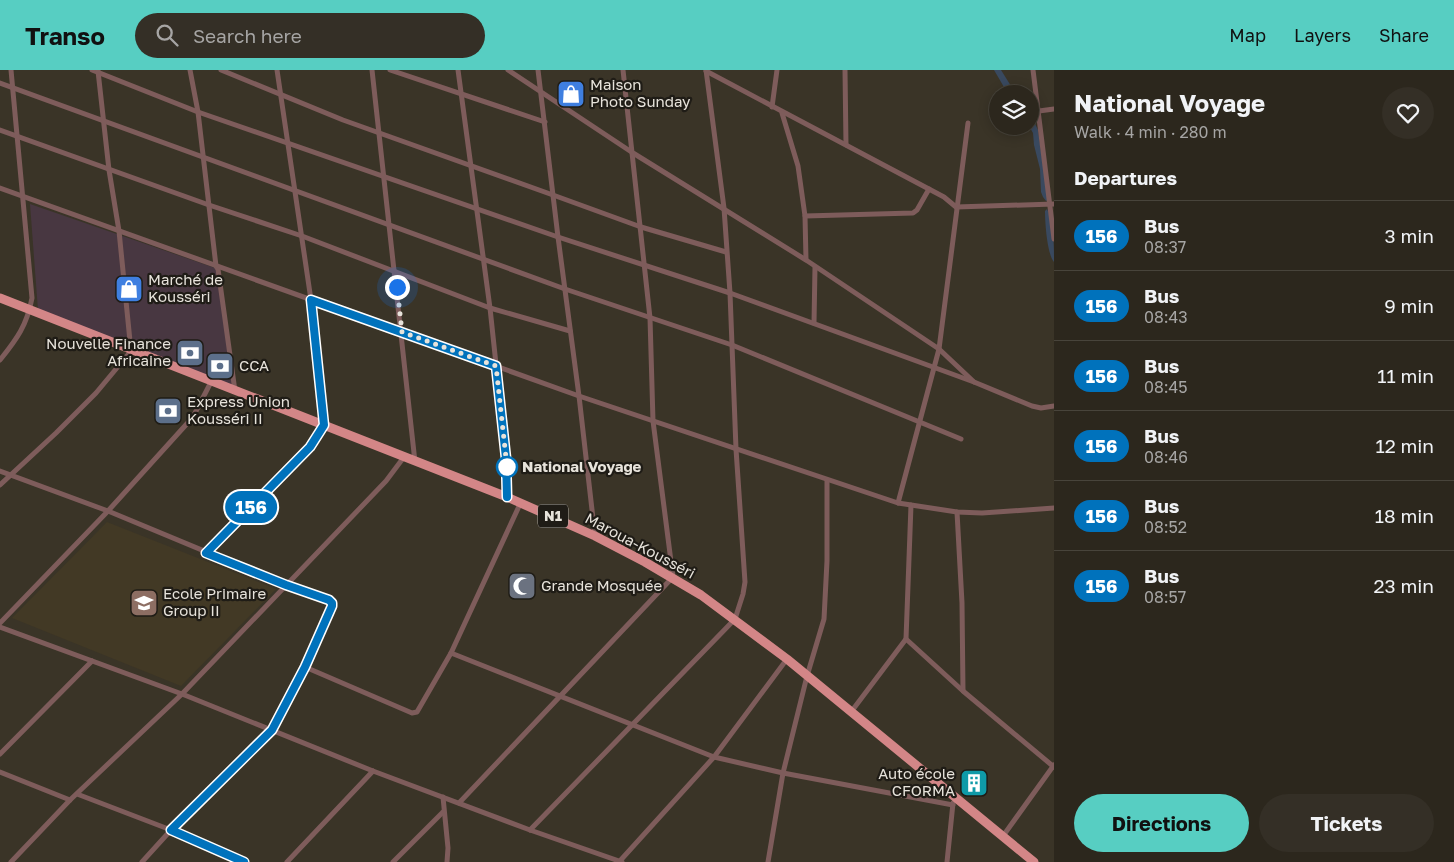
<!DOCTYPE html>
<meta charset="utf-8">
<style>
body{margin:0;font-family:"Golos Text",sans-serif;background:#342f26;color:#f1f3f6;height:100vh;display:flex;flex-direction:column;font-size:19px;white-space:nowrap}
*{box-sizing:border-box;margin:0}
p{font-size:16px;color:#a6a5a4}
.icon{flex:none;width:28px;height:28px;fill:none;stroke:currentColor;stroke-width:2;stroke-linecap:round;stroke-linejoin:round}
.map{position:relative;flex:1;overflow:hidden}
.panel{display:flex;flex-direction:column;background:#2c271d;width:400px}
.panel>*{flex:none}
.badge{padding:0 10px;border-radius:16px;font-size:18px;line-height:32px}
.fabs{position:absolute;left:989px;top:15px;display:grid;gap:10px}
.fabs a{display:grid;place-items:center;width:50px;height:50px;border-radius:50%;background:#2c271d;box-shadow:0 2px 12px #0003,0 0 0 1px #48443b;font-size:25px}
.you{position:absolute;width:25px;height:25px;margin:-12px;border:4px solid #fff;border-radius:50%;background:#1a73e8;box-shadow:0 0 0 8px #1a73e833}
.map>.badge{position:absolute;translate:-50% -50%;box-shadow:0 0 0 2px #fff}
h2{padding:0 20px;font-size:19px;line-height:45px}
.round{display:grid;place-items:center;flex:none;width:52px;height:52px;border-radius:26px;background:#342f26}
.summary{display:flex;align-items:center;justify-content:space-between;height:85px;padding:0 20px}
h1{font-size:24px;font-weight:700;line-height:38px}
.button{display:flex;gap:10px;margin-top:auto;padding:10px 20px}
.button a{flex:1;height:58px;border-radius:30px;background:#57cec2;color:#111;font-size:20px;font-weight:700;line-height:58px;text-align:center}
.button a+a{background:#342f26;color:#f1f3f6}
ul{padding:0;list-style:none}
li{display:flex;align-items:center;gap:15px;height:70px;padding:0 20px;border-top:1px solid #48443b}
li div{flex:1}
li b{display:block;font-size:19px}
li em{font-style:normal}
li .badge{min-width:55px;font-weight:700;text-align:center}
header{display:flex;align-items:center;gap:30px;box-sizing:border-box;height:70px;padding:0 25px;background:#57cec2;color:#111}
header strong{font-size:24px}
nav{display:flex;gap:28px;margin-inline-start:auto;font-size:18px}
.search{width:350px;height:45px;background:#342f26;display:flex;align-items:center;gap:12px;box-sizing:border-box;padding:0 18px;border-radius:28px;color:#a6a5a4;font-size:19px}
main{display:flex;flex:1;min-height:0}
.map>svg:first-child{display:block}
.commercial{fill:#483741}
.built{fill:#423925}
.water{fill:#39495f}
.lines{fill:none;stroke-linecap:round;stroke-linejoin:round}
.minor{stroke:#7e5c5b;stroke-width:5}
.trunk{stroke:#d38687;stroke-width:9}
.line-casing{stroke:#fff;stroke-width:11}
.line{stroke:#0072bc;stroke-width:8}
.walk{stroke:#e7e3db;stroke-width:5;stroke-dasharray:0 9}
.stop-dot{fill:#fff;stroke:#0072bc;stroke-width:2.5}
.labels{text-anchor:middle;stroke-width:4.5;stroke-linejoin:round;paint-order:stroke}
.shield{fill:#1f1c16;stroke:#aba7a0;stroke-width:1}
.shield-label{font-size:14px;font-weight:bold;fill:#e7e3db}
.poi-label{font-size:15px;fill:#e7e3db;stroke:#1f1c16;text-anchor:start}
.stop-label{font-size:15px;font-weight:bold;fill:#e7e3db;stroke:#1f1c16;text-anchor:start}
.street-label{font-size:15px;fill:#e7e3db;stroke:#1f1c16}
</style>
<header>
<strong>Transo</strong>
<div class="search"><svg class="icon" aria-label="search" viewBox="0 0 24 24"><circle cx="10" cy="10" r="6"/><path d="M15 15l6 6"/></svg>Search here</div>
<nav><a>Map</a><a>Layers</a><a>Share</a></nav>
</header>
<main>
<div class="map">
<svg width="1054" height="792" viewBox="0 0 1054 792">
<rect width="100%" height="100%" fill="#3a3427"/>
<path class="commercial" d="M30,134l188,65 16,119 -196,-78z"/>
<path class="built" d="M107,452l169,67 -95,97 -169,-68z"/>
<g class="water">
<path d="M994,0h7l15,24h-8z"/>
<path d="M1030,43l8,17 10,70 -2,1 -3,-4 -2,-5 -1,-23 -6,-24 -1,-12 -4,-7z"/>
<path d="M1047,139c7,12 7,39 7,53 -7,-8 -9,-39 -9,-51z"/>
</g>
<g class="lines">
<g class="minor">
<path d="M92,0l106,42 360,125 172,56 244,89"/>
<path d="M190,0l8,42 18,154 2,3 17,122"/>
<path d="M221,0l122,50 210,75 88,32 85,25"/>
<path d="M372,0l43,392"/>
<path d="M390,0l155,52"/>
<path d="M458,0l32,238 16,150 1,39"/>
<path d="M508,0l125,83 173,107 133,89 35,33 58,24 9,2 13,-2"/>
<path d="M538,0l20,167 21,159 16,140"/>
<path d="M845,0l1,75"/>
<path d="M1033,0l21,169"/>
<path d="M706,1l238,126 12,10 98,-3"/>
<path d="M0,13l565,206 167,56 229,94"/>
<path d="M772,37l5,-37"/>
<path d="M1039,41l15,-2"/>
<path d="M782,43l16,53 7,50 1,44"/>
<path d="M0,60l209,75 93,31 188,72 80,23"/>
<path d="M0,118l579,208 319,107 59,9 25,1 72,-5"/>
<path d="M805,146l108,-3 4,-3 12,-21"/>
<path d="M814,253l1,-56"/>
<path d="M0,290c17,-21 27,-35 32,-62l-21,-228"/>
<path d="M0,401l108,40 178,74 43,15 3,3 -27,64 -33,63 -101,100 -29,32"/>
<path d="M0,415l56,-52 40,-40 35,-42 -12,-120 -10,-61 -11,-99"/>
<path d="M898,433l41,-154 29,-226"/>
<path d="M957,442l5,91 1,88"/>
<path d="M206,483l104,-106 14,-22 -13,-125 -34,-230"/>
<path d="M0,553l108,-112 85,-94 18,-35"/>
<path d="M0,557l182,67 191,77 157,59 92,32"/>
<path d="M906,569l57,52 91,76"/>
<path d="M451,583l263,104 69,16 170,32"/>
<path d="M305,597l107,46 5,-1 34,-59 70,-151"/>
<path d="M851,642l55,-73 5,-134"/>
<path d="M0,684l92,-93"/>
<path d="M0,702l70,28"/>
<path d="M77,724l94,36 73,32"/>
<path d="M443,727l5,51 -1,14"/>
<path d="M459,733l214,-226 -20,-156 -3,-103 -27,-248"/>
<path d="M530,760l205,-211 8,-25 2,-12 -9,-133 -6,-156 -6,-85 -18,-138"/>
<path d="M1003,766l51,-71"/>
<path d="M11,792l59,-62 112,-106 204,-213 18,-24"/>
<path d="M287,792l86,-91"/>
<path d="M393,792l50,-50"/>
<path d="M619,792l95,-105 73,-98"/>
<path d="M768,792l15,-89 24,-97 17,-57 3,-58v-81"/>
<path d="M947,792l6,-59"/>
</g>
<path class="trunk" d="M0,228l507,199 88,39 50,26 56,33 86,64 247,203"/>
</g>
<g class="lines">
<defs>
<path id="line" d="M244,792l-73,-32 101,-100 33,-63 27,-61v-3l-3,-3 -43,-15 -80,-32 104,-106 14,-22 -13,-125 185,66 10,92 1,39"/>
</defs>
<use href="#line" class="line-casing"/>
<use href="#line" class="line"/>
<path class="walk" d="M397,217l5,45 94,34 11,101"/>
</g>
<defs>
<symbol id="shop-square" viewBox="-11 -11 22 22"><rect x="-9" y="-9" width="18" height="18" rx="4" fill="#3f7fe0" stroke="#1f1c16"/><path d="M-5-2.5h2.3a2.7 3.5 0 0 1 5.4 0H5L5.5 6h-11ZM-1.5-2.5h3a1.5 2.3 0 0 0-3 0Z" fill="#fff"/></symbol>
<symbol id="bank-square" viewBox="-11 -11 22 22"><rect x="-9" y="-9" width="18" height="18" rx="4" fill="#5c6f8a" stroke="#1f1c16"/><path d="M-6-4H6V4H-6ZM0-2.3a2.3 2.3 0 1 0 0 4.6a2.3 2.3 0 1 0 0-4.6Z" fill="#fff"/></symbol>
<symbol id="mosque-square" viewBox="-11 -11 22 22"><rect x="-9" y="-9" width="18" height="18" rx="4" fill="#6b7280" stroke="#1f1c16"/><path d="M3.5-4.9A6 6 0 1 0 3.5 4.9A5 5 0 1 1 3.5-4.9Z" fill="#fff"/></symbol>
<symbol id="school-square" viewBox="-11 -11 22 22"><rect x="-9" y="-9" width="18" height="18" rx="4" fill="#8d6e63" stroke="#1f1c16"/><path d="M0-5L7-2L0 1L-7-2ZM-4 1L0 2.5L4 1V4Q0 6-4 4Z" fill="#fff"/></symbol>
<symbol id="building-square" viewBox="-11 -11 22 22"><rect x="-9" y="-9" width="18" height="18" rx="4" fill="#0f9aa8" stroke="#1f1c16"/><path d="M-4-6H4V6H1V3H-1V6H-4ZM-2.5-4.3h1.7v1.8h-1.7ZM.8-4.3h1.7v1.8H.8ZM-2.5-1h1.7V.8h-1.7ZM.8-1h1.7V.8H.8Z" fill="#fff"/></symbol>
</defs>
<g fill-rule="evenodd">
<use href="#shop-square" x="555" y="8" width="32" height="32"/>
<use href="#shop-square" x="113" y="203" width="32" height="32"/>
<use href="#bank-square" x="174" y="267" width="32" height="32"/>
<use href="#bank-square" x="204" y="280" width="32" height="32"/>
<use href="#bank-square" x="152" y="325" width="32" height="32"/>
<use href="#mosque-square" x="506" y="500" width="32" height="32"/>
<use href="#school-square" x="128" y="517" width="32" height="32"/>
<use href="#building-square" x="958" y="697" width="32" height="32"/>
</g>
<circle class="stop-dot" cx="507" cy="397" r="10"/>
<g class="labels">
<rect class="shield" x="538" y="434.5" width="30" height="23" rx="4"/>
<g class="shield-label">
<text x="553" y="451">N1</text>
</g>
<g class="poi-label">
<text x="590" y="20">Maison<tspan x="590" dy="17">Photo Sunday</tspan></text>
<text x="148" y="215">Marché de<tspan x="148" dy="17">Kousséri</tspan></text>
<text x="171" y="279" text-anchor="end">Nouvelle Finance<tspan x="171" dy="17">Africaine</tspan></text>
<text x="239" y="301">CCA</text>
<text x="187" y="337">Express Union<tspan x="187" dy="17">Kousséri II</tspan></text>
<text x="541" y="521">Grande Mosquée</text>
<text x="163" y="529">Ecole Primaire<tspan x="163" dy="17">Group II</tspan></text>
<text x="955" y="709" text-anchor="end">Auto école<tspan x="955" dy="17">CFORMA</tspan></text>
</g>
<g class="stop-label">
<text x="522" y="402">National Voyage</text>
</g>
<g class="street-label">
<text transform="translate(640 476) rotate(28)" y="5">Maroua-Kousséri</text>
</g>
</g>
</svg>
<div class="fabs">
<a><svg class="icon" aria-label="layers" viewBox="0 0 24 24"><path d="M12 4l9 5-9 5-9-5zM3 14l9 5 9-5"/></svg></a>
</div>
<div class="you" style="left:397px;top:217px"></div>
<b class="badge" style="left:251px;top:437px;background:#0072bc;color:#fff">156</b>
</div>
<section class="panel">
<div class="summary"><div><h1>National Voyage</h1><p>Walk · 4 min · 280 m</p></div><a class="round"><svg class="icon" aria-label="heart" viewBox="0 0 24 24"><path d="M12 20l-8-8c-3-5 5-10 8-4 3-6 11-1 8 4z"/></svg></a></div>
<h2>Departures</h2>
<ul>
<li><span class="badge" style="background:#0072bc;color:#fff">156</span><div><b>Bus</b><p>08:37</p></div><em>3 min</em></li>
<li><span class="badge" style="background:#0072bc;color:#fff">156</span><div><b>Bus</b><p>08:43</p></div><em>9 min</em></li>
<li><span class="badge" style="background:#0072bc;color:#fff">156</span><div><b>Bus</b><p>08:45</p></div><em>11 min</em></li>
<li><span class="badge" style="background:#0072bc;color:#fff">156</span><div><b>Bus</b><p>08:46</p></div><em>12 min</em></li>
<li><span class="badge" style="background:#0072bc;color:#fff">156</span><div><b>Bus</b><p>08:52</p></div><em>18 min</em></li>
<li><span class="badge" style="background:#0072bc;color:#fff">156</span><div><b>Bus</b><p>08:57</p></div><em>23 min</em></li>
</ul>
<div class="button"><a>Directions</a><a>Tickets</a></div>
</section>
</main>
